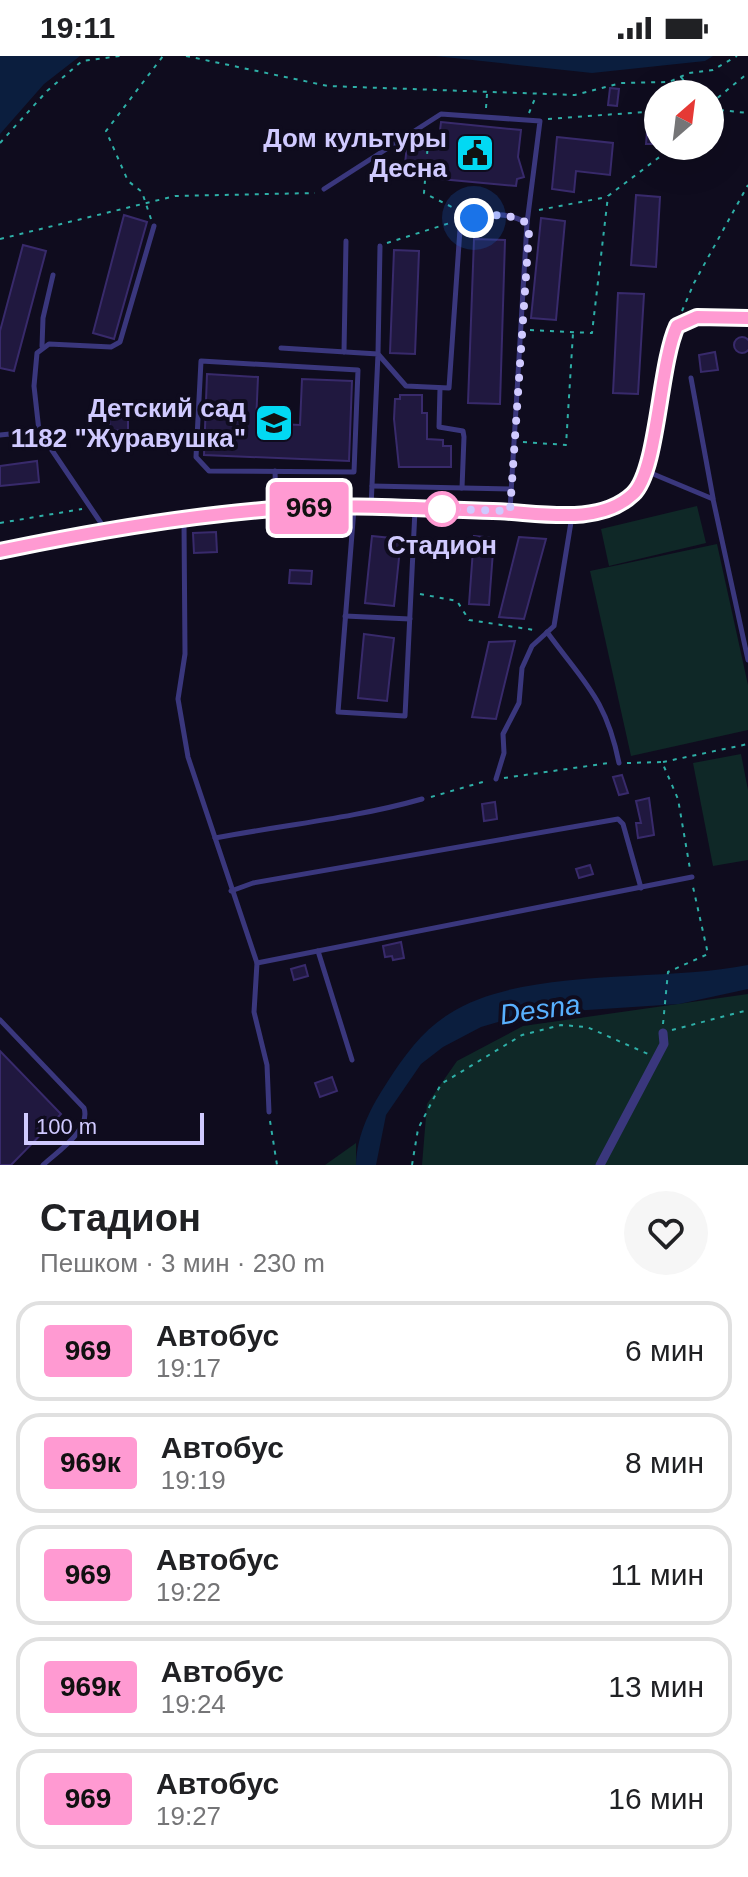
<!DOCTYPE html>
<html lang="ru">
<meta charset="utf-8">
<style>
body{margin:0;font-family:Helvetica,sans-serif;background:#f6f6f6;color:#202124;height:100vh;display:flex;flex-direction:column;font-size:30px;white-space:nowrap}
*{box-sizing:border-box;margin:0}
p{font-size:26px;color:#757577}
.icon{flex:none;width:44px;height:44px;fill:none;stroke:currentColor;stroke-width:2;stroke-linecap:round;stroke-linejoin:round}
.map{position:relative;height:1109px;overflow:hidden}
.side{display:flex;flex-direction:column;background:#fff;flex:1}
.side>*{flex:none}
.badge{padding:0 16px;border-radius:6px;font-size:28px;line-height:52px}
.needle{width:52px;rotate:28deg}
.buttons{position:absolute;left:644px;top:24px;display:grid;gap:16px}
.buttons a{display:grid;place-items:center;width:80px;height:80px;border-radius:50%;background:#fff;box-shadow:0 8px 32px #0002;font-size:40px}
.scale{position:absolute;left:24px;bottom:20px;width:180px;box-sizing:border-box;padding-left:8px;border:4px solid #d0caff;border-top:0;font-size:22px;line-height:28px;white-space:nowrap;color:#d0caff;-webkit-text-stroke:6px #0f0c1e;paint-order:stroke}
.you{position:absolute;width:40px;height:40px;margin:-20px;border:6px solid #fff;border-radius:50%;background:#1a73e8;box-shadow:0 0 0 12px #1a73e833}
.map>.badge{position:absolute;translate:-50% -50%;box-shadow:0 0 0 4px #fff}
.round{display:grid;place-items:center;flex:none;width:84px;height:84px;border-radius:42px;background:#f6f6f6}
.head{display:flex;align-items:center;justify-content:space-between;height:136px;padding:0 40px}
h1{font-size:38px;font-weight:700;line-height:60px}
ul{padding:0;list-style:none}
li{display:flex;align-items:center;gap:24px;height:100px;margin:0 16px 12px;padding:0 24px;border:4px solid #e0e0e0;border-radius:24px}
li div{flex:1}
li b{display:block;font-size:30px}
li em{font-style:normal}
li .badge{min-width:88px;font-weight:700;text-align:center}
.status{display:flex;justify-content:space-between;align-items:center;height:56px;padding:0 40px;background:#fff;direction:ltr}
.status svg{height:22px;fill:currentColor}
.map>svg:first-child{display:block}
.green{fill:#0f2827}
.water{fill:#0b1e3e}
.building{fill:#20183f;stroke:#382a6b;stroke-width:2}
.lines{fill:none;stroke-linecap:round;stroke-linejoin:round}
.path{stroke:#2eafa7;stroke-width:2;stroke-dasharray:4 6;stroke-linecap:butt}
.service{stroke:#3a377d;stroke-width:5}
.minor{stroke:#3a377d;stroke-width:9}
.tertiary{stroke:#3a377d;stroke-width:12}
.line-casing{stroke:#fff;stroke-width:18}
.line{stroke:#ff9ad2;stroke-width:12}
.walk{stroke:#d0caff;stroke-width:8;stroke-dasharray:0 14.4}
.stop-dot{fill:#fff;stroke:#ff9ad2;stroke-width:4}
.labels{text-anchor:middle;stroke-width:8;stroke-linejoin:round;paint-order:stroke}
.poi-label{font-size:26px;font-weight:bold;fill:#d0caff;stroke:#0f0c1e;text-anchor:end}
.stop-label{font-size:26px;font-weight:bold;fill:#d0caff;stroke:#0f0c1e}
.water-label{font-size:28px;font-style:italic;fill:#58b0fe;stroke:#0f0c1e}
</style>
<div class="status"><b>19:11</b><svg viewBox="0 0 49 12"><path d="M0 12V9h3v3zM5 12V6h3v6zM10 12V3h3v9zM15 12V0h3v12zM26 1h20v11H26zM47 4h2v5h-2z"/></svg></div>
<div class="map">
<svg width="748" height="1109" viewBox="0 0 748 1109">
<rect width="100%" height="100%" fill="#0f0c1e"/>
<g class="green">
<path d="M697,450l9,37 -97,23 -8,-37z"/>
<path d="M717,488l31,141v45l-117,26 -41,-185z"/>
<path d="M741,698l7,36v70l-35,6 -20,-103z"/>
<path d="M748,938v171h-326l5,-61 30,-43 66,-35z"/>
<path d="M356,1087v22h-31z"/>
</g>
<g class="water">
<path d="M0,0h80l-36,28 -44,50z"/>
<path d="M435,0h278l-8,5 -113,12z"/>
<path d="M748,909v24l-69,15 -153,10 -45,13 -38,20 -22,17 -35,51 -10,50h-20c1,-32 15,-58 32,-84 16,-25 35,-51 61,-67 74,-48 210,-31 299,-49z"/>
</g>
<g class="building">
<path d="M610,32l9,1 -2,17 -9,-1z"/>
<path d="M441,66l80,8 -3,27 6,20 -7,2 -1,7 -86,-8 1,-12 -26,-2 2,-19 31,3z"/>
<path d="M647,76h11v12h-12z"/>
<path d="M557,81l56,6 -3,32 -34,-4 -2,21 -22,-3z"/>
<path d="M636,139l24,2 -4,70 -25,-2z"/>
<path d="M124,159l23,7 -33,117 -21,-6z"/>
<path d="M541,162l24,3 -9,99 -25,-2z"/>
<path d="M474,183l31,1 -5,164 -32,-1z"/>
<path d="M23,189l23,6 -32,120 -14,-3v-37z"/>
<path d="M394,194l25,1 -4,103 -25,-1z"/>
<path d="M618,237l26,1 -6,100 -25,-1z"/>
<circle cx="742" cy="289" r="8"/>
<path d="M715,296l3,18 -17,2 -2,-17z"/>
<path d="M207,318l51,3 -2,46 44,2 2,-46 50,2 -3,80 -145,-6z"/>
<path d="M400,339h22v18h5v26l16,1v6h8v21h-52l-5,-48 1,-20h5z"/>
<path d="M110,360h18v15l-19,-1z"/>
<path d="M37,405l2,21 -39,4v-20z"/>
<path d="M216,476l1,20 -23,1 -1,-20z"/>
<path d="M372,480l29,3 -7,67 -29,-3z"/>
<path d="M474,480l20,2 -5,67 -20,-1z"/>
<path d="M519,481l27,2 -22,80 -25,-2z"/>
<path d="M290,514l22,1 -1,13 -22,-1z"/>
<path d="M364,578l30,4 -7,63 -29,-3z"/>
<path d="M515,585l-19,78 -24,-2 17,-75z"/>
<path d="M622,719l6,18 -9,2 -6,-18z"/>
<path d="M649,742l5,37 -16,3 -2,-15h5l-5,-22z"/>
<path d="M495,746l2,17 -13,2 -2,-17z"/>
<path d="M590,809l3,9 -14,4 -3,-9z"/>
<path d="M401,886l3,16 -11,2 -1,-4 -7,1 -2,-11z"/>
<path d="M305,909l3,11 -14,4 -3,-11z"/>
<path d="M0,995l61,63 -50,51h-11z"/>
<path d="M332,1021l5,14 -17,6 -5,-14z"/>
</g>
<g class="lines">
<g class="path">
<path d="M186,0l142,30 247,9 46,-12 48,-1 20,-9 24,-3 24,-14"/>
<path d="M681,21l13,17"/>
<path d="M710,48l38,-31"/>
<path d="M486,52l1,-14"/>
<path d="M710,53l38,4"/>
<path d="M529,57l7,-17"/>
<path d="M548,63l110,-8"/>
<path d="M429,74l-5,63 42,21"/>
<path d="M0,87l47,-52 35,-30 38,-5"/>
<path d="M539,154l68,-13"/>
<path d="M151,163l-9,-27 -14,-11 -22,-50 57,-75"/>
<path d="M0,183l175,-43 140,-3"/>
<path d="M387,187l66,-21"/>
<path d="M682,255l12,-28 54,-98"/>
<path d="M530,274l62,3 16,-137 66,-50"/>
<path d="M523,386l43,3 7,-112"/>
<path d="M0,467l82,-14"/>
<path d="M420,538l37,7 12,19 65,10"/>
<path d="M663,706l85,-18"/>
<path d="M627,707l35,-1 16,37 12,70"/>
<path d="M504,722l105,-15"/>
<path d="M431,741l55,-16"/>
<path d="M663,968l5,-52 40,-18 -15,-67"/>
<path d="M672,974l76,-20"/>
<path d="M270,1065l7,44"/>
<path d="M412,1109l6,-36 23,-45 81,-49 39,-10 26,2 61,27"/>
</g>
<g class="service">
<path d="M324,133l117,-75 99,7 -13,102"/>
<path d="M380,190l-2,108 28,32 43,2 11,-159c22,-16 43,-19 67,-6l-17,287"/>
<path d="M42,290l1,-28 10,-43"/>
<path d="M281,292l97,6 -7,153"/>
<path d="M344,296l2,-111"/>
<path d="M201,305l157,9 -4,102 -145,-1 -13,-14z"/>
<path d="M691,322l22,120"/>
<path d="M440,332l-1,39 24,4 1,6 -2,51"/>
<path d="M0,379l39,-4"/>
<path d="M275,415l1,35"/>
<path d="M646,415l67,28 35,161"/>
<path d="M372,430l139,3"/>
<path d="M354,452l-16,204 67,4 10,-206"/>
<path d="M184,466l1,132 -7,45 10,58 69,206 -3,49 13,53 2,47"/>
<path d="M105,473l-66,-98 -5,-45 3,-33 12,-9 62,3 9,-5 34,-116"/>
<path d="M345,560l65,3"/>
<path d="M547,576c37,51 59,66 72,131"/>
<path d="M496,723l8,-26 -1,-19 16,-31 3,-35 10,-22 22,-20 18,-110"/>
<path d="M215,782c69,-13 140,-20 207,-39"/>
<path d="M231,835l22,-8 365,-64 5,5 18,64"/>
<path d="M318,895l34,109"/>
<path d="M257,907l435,-86"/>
<path d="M0,964l84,88c7,22 -26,43 -41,57"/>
</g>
<path class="minor" d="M600,1109l64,-121 -1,-11"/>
<path class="tertiary" d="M0,495c91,-19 183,-35 275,-42 72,-6 146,0 218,2 44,1 105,16 140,-17 25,-24 26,-129 44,-168l20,-9 51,1"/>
</g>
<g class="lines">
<defs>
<path id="line" d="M0,495c91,-19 183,-35 275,-42 72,-6 146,0 218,2 44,1 105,16 140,-17 25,-23 26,-129 44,-168l20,-9 51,1"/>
</defs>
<use href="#line" class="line-casing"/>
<use href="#line" class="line"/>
<path class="walk" d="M442,453l68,2 19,-279 -2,-9c-19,-10 -32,-9 -53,-5"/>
</g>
<defs>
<symbol id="civic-square" viewBox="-11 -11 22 22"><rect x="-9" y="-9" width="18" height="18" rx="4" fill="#02d9f3" stroke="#0f0c1e"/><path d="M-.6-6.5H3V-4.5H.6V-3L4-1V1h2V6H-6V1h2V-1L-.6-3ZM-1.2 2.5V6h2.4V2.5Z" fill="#111"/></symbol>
<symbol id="school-square" viewBox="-11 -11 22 22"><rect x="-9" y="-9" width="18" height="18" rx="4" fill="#02d9f3" stroke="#0f0c1e"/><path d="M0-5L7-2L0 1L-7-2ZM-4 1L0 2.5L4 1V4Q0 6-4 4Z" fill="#111"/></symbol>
</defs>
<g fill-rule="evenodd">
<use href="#civic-square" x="453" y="75" width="44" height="44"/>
<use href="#school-square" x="252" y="345" width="44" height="44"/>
</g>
<circle class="stop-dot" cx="442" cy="453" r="16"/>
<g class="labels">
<g class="poi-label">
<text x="447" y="91">Дом культуры<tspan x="447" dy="30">Десна</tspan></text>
<text x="246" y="361">Детский сад<tspan x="246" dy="30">1182 "Журавушка"</tspan></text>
</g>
<g class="stop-label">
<text x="442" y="498">Стадион</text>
</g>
<g class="water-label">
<text transform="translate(540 953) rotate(-8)" y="10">Desna</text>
</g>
</g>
</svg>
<div class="buttons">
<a><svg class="needle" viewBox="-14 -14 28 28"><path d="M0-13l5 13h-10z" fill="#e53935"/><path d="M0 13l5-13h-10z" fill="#757577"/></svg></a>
</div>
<div class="scale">100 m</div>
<div class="you" style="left:474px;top:162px"></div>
<b class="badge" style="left:309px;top:452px;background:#ff9ad2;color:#111">969</b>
</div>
<section class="side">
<div class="head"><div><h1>Стадион</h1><p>Пешком · 3 мин · 230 m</p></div><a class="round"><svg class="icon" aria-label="heart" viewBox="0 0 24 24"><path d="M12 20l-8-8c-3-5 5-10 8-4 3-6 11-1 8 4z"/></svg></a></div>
<ul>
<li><span class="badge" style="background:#ff9ad2;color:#111">969</span><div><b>Автобус</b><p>19:17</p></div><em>6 мин</em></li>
<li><span class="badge" style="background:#ff9ad2;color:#111">969к</span><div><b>Автобус</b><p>19:19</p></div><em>8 мин</em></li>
<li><span class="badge" style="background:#ff9ad2;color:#111">969</span><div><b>Автобус</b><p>19:22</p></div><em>11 мин</em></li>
<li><span class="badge" style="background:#ff9ad2;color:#111">969к</span><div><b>Автобус</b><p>19:24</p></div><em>13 мин</em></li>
<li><span class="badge" style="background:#ff9ad2;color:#111">969</span><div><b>Автобус</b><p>19:27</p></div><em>16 мин</em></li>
</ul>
</section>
